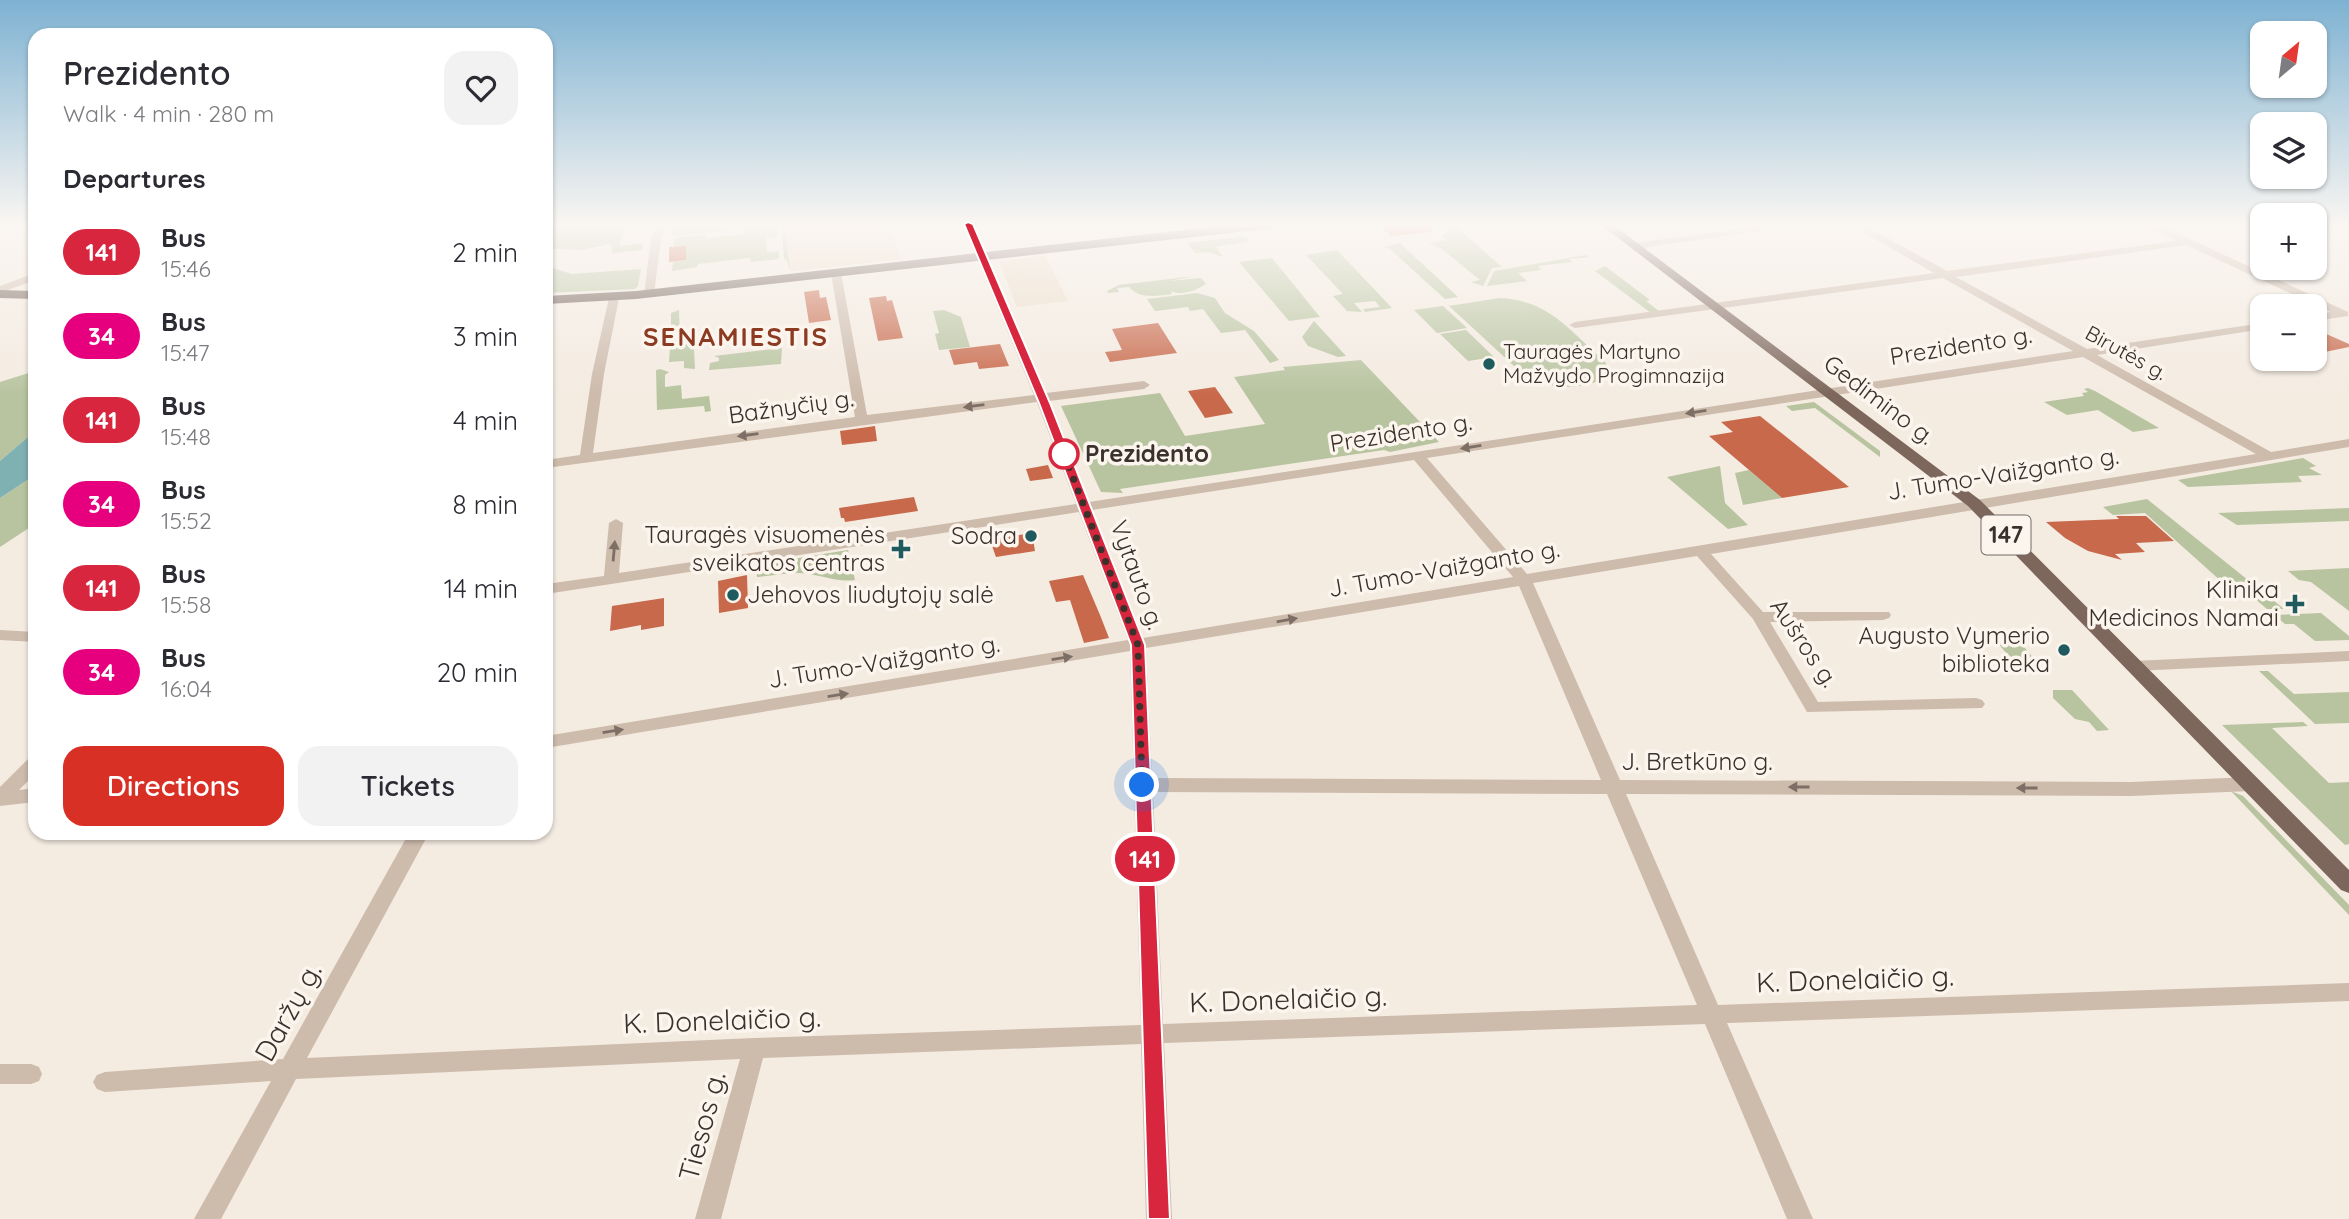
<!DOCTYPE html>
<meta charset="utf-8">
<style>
body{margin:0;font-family:Quicksand,sans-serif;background:#f2f2f3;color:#2b2b33;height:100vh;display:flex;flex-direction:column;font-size:26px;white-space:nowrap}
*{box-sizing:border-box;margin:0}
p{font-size:23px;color:#7c7c81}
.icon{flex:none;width:38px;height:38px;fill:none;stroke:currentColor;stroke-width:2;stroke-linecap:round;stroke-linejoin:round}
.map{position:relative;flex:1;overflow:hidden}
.details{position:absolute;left:28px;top:28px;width:525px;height:812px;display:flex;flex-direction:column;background:#fff;border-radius:21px;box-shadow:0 2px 5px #0004}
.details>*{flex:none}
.badge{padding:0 14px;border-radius:23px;font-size:24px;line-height:46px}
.needle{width:46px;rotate:29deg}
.controls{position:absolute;left:2250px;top:21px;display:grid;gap:14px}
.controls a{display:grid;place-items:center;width:77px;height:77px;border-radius:14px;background:#fff;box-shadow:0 2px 5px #0004;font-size:35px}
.you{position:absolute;width:35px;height:35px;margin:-18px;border:5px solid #fff;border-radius:50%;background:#1a73e8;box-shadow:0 0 0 10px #1a73e833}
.map>.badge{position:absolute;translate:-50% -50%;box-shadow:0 0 0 4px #fff}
h2{padding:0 35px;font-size:26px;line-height:63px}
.round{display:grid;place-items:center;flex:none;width:74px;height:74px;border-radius:21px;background:#f2f2f3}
.headline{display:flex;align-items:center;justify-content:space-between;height:119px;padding:0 35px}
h1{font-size:33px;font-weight:600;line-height:52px}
.primary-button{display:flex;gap:14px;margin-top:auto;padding:14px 35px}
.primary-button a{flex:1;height:80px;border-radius:21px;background:#d93025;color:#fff;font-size:28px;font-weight:600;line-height:80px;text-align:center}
.primary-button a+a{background:#f2f2f3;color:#2b2b33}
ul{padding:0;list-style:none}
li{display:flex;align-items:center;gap:21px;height:84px;padding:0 35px}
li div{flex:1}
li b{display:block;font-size:26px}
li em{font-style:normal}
li .badge{min-width:77px;font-weight:700;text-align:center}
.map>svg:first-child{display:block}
.green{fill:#b8c4a0}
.plaza{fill:#ecdcc8}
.water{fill:#7fb0b2}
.building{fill:#c8694b}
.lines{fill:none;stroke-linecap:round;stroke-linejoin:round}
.minor{fill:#cdbbac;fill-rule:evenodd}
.primary{fill:#7d675c;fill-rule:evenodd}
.trunk{fill:#6c584f;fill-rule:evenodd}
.oneway{fill:#7d6f65}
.line{fill:#d7263d;stroke:#fff;stroke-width:2}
.walk{stroke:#3b302b;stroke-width:7;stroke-dasharray:0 12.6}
.poi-dot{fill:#1f5a5e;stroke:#fbf5ee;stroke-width:2.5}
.stop-dot{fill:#fff;stroke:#d7263d;stroke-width:3.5}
.labels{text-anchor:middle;stroke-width:7;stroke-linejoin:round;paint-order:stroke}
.far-poi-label{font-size:21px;fill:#3b302b;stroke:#fbf5ee;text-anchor:start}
.far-street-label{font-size:21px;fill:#3b302b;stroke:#fbf5ee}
.shield{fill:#fbf5ee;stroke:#756b66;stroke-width:2}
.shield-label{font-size:23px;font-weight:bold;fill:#3b302b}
.street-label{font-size:24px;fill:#3b302b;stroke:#fbf5ee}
.stop-label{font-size:24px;font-weight:bold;fill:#3b302b;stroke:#fbf5ee;text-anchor:start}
.poi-label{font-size:24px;fill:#3b302b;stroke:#fbf5ee;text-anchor:end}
.far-district-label{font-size:26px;font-weight:bold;letter-spacing:2px;fill:#8c3b22;stroke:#fbf5ee}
.near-street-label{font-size:28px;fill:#3b302b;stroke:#fbf5ee}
</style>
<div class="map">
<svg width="2349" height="1219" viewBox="0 0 2349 1219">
<rect width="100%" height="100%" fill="#f4ebe1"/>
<g class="green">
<path d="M551,224h76l-8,22 24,-3 -1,7 -30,3 -1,-9 -31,6 -34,-2v-8l6,-3 -4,-9z"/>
<path d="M675,224h214l11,35 -110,12 -3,-11 -3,-1 -2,-34 -111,11z"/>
<path d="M1442,224h11l49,43 -10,1 -9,18 -12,-4 9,-2 -38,-31 -13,-6 17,-3 -4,-4 6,-6z"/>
<path d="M772,227l5,2 1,7 -12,2 1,14 12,-1v8l-28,3 -1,-4 -52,6 -1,3 -25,4 1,-9 13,-2v-14l-12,1v-8l3,-2 29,-2v3l39,-4v-4z"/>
<path d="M1245,236l5,5 -34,6 7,10 -15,-5 -12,1 -9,-10z"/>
<path d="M1400,243l58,54 -13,2 -55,-50 -6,-2z"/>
<path d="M1337,250l55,58 -27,4 -2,-3 17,-2 -5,-6 -21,2 8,9 -15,-1 -14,-15 10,-2 -37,-39z"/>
<path d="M1586,255l3,2 -20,2 3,3 -34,4 3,4 -23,3 9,8 -40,5 7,-15z"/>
<path d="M1272,258l48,59 -31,4 -50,-59z"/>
<path d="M546,266l26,8 69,-5 -3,17 -3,3 -89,4z"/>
<path d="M1605,266l45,34 -4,1 14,11 -9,1 -56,-42z"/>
<path d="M1195,276l-26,5 32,-3 5,6c-11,7 -24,12 -35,7l1,3c-17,2 -33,5 -43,-7l-12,1 2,4 -11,1 -1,-2 12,-6z"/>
<path d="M1197,293l18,5 10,15 29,18 25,29 -9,3 -25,-33 -24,3 -18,-24 -13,2 -2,-4 -33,4 -8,-12z"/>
<path d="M1500,298c49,2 71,34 105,64l3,5 -1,10c-25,13 -56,13 -81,0l-77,-71z"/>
<path d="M1443,306l24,22 -30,5 -23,-23z"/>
<path d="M679,310l1,27 9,-1v9l5,3 1,21 -11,-1v-7l-15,1 1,-16 13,-2v-4l-12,1v-28z"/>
<path d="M944,310l17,7 9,30 -31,3 -4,-16 4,-1 -6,-22z"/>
<path d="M1314,321l32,35 -8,1 -30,-11 -6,-9z"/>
<path d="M1466,330l28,27 -26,4 -28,-27z"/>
<path d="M782,348l-1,16 -72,6 1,-7 9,-2v-3l-5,-2z"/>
<path d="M1361,360l78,82 -49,10 -6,-2 -264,39 3,4 -22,-1 -40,-86 99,-13 25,43 80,-12 -31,-47 51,-7 -2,-3z"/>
<path d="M660,369l9,3 -4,3v12l16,-2 1,14 27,-3 2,15 -6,1 -1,-6 -47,4 -1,-40z"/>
<path d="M35,371v60l-35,30v-79z"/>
<path d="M2088,388l7,3 64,37 -26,4 -35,-22 -31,5 -23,-13 40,-6 -2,-3 6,-1 -4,-3z"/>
<path d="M1814,402l66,49v6l-65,-49 -23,3 -6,-5z"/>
<path d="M2303,458l13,8 -7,2 13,7 -24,1 4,6 -114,5 -10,-7z"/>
<path d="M1720,466l5,37 23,22 -20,4 -61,-52z"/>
<path d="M1749,470l33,28 -39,7 -8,-32z"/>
<path d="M35,475v49l-35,23v-49z"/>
<path d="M2147,499l137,110h-17l-33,-28 -12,1 -77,-69 -32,2 -10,-8z"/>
<path d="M2349,508v13l-112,4 -19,-12z"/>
<path d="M848,550l7,30c-18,3 -38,-7 -57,-7 -14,0 -28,3 -41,4l-1,-12z"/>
<path d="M2349,568v43l-38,-29 -12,-2 -11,-9z"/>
<path d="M2321,613l28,23v4l-34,1 -21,-17h-9l-11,-9z"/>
<path d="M2019,641l17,20 -4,6h-8l-7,-8h-6l-14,-17z"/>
<path d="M2259,671h9l26,23 55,-2v31l-34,1z"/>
<path d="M2053,690h19l37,40 -12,1 -8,-9 -14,-3 -22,-21z"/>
<path d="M2303,722l5,4 -36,2 57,55 20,-1v62l-4,1 -123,-120z"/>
<path d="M2231,791l12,5 106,109v10z"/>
</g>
<g class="plaza">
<path d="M784,224h105l11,35 -110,12z"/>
<path d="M1045,255l23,46 -51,6 -18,-45z"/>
</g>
<path class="water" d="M35,431v44l-35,23v-37z"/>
<g class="building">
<path d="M1378,224h53l1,8 -41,4z"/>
<path d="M686,246v14l-17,2v-15z"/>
<path d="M819,290l1,8 6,-1 5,23 -22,3 -5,-31z"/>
<path d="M886,296l1,5 5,-1 11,38 -25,3 -9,-43z"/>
<path d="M1158,323l19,30 -67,9 -5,-10 17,-2 -10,-21z"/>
<path d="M2315,329l34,15v3l-34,7z"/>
<path d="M1000,344l9,22 -30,3 -2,-7 -23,3 -5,-15z"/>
<path d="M1215,387l18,26 -28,5 -17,-27z"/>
<path d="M1760,416l89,71 -67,11 -73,-62 24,-4 -12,-10z"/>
<path d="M875,426l2,15 -35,4 -2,-14z"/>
<path d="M1048,465l5,13 -23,3 -4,-12z"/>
<path d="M914,497l4,14 -73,11 -1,-4h-3l-2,-10z"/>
<path d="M2116,516h30l28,25 -38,2 9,9 -30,2 7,6 -34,-9 -23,-13 -19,-16 73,-3z"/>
<path d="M1032,533l3,18 -39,6 -4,-11 4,-1 -2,-6z"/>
<path d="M747,575l1,33 -29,5 -1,-32z"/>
<path d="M1083,575l17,40 9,23 -25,5 -14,-43 -14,2 -7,-21z"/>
<path d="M664,598v28l-23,4v-5l-31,6 2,-25z"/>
</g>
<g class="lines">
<g class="minor">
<path d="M657,224h10l-6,15 -7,55 -5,3 -5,-3 7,-55z"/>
<path d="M963,224h10l73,169 98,-12 6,4 -6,4 -95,12 40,101 984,-151 -130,-73 -368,50 -6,-3 6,-3 359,-49 -85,-49h13l85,47 229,-30 -33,-17h14l191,88v4l-33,5v-6l16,-3 -145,-67 -230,32 131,72 176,-26v6l-166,26 174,97 78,-13v8l-638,107 52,58h126l2,3 -2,3 -6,2 -113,2 48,80 158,-4 6,2 3,4 -3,4 -175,4 -54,-93 -56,-63 -164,27 87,197 511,2 120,-5 7,2 2,5 -2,5 -7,2 -120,5 -505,-2 92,211 631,-22v18l-622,22 86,196h-26l-82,-195 -541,19 8,176h-26l-5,-175 -378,14 -42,161h-26l45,-160 -444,20 -75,140h-27l77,-138 -166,11 -8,-3 -4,-7 4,-7 8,-3 178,-13 126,-226h20l-122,225 447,-20 387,-13 -11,-374 -584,97v-12l582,-96 -49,-128 -533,82v-10l58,-8 5,-53 7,-4 7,4 -4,50 457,-69 -39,-102 -491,66v-8l34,-5 12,-81 17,-76 5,-3 5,3 -15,76 -11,79 262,-36 -24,-144 5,-3 5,3 26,142 167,-20zM2083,357l173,97 -729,120 -100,-116zM1414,460l99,117 -370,61 -51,-128zM1519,586l82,194 -449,-2 -6,-130zM1153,792l454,2 90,211 -534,19z"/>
<path d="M1779,224h30l-175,25 -5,-3 5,-3z"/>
<path d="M2338,224h11v6z"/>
<path d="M35,273v7l-35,13v-7z"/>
<path d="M0,630l35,2v10l-35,-2z"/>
<path d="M2349,651v10l-215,10 -8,-5 8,-5z"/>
<path d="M35,757v17l-16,16 16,-2v14l-35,4v-19l29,-29z"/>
<path d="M0,1064h31l8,3 3,7 -3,7 -8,3h-31z"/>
</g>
<path class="primary" d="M1600,224h12l368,276 369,370v23l-8,-3 -373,-384z"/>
<g class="trunk">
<path d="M1239,224h41l-6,4 -638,71 -90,5v-8l90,-5z"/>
<path d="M0,290l35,1v8l-35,-1z"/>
</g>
</g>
<defs><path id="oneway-solid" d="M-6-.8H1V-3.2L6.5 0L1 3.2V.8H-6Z" transform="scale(1.75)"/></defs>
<g class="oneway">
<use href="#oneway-solid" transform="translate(974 406) rotate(173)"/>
<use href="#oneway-solid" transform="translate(1696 412) rotate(171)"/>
<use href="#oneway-solid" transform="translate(748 435) rotate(172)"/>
<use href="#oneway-solid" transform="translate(1471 447) rotate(171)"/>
<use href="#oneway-solid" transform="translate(614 551) rotate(-85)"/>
<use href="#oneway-solid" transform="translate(1287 620) rotate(-10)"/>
<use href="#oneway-solid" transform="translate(1062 658) rotate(-9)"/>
<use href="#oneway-solid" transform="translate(838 695) rotate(-9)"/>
<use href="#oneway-solid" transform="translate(613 731) rotate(-9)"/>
<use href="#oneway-solid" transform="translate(1799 787) rotate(-180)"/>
<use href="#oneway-solid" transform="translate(2027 788) rotate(-180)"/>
</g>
<linearGradient id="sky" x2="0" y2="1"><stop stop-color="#7eb2d2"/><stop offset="0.57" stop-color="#faf6f2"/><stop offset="1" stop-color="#faf6f2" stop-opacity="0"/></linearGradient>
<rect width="2349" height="395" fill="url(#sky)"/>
<path class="line" d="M968,222l5,2 77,179 95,242 25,574h-22l-17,-574 -92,-242 -75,-179z"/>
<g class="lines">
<path class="walk" d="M1064,454l-2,-5 76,196 4,140"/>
</g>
<g class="poi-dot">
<circle cx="1489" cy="364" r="7"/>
<circle cx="1031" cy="536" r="7"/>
<path d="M897.5 538.5h7v7h7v7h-7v7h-7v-7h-7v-7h7z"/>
<circle cx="733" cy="595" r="7"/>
<path d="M2291.5 593.5h7v7h7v7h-7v7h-7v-7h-7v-7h7z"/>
<circle cx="2064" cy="650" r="7"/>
</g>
<circle class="stop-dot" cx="1064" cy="454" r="14"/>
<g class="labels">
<g class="far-poi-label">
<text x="1503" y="359">Tauragės Martyno<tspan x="1503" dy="24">Mažvydo Progimnazija</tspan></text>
</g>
<g class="far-street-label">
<text transform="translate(2126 353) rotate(29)" y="7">Birutės g.</text>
</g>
<rect class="shield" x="1981.5" y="515.5" width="49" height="39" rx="5"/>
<g class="shield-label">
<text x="2006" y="543">147</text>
</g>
<g class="street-label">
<text transform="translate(1961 346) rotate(-9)" y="8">Prezidento g.</text>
<text transform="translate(1879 400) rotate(37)" y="8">Gedimino g.</text>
<text transform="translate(791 407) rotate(-8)" y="8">Bažnyčių g.</text>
<text transform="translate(1401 433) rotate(-9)" y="8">Prezidento g.</text>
<text transform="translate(2003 474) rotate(-9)" y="8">J. Tumo-Vaižganto g.</text>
<text transform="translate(1444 569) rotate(-10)" y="8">J. Tumo-Vaižganto g.</text>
<text transform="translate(1137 575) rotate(70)" y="8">Vytauto g.</text>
<text transform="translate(1804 643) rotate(56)" y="8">Aušros g.</text>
<text transform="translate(884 662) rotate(-9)" y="8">J. Tumo-Vaižganto g.</text>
<text x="1697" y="770">J. Bretkūno g.</text>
</g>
<g class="stop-label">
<text x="1085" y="462">Prezidento</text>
</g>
<g class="poi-label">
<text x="885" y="543">Tauragės visuomenės<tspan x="885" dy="28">sveikatos centras</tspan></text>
<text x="1017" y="544">Sodra</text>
<text x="2279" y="598">Klinika<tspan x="2279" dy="28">Medicinos Namai</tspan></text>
<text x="747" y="603" text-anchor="start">Jehovos liudytojų salė</text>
<text x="2050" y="644">Augusto Vymerio<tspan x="2050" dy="28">biblioteka</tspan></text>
</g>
<g class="far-district-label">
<text x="736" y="346">SENAMIESTIS</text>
</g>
<g class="near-street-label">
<text transform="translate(1855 979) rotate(-2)" y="10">K. Donelaičio g.</text>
<text transform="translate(1288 999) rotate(-2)" y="10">K. Donelaičio g.</text>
<text transform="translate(288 1012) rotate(-61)" y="10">Daržų g.</text>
<text transform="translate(722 1020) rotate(-2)" y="10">K. Donelaičio g.</text>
<text transform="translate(702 1126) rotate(-75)" y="10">Tiesos g.</text>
</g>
</g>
</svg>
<div class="controls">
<a><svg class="needle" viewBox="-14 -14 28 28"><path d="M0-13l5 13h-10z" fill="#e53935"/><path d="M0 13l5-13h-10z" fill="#7c7c81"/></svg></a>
<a><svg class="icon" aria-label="layers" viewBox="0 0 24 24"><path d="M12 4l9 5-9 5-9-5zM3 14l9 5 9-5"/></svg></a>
<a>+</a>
<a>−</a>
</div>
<div class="you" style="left:1142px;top:785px"></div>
<b class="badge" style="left:1145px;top:859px;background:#d7263d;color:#fff">141</b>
<section class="details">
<div class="headline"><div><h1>Prezidento</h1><p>Walk · 4 min · 280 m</p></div><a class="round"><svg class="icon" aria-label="heart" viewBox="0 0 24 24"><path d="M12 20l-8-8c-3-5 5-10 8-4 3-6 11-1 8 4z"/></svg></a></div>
<h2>Departures</h2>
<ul>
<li><span class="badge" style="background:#d7263d;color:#fff">141</span><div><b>Bus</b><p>15:46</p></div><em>2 min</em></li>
<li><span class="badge" style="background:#e6007e;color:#fff">34</span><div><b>Bus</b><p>15:47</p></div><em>3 min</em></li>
<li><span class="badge" style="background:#d7263d;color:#fff">141</span><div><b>Bus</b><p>15:48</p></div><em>4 min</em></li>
<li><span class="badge" style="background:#e6007e;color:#fff">34</span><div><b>Bus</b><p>15:52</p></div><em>8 min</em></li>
<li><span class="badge" style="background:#d7263d;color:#fff">141</span><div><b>Bus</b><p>15:58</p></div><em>14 min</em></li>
<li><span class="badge" style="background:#e6007e;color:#fff">34</span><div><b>Bus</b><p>16:04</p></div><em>20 min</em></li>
</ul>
<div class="primary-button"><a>Directions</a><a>Tickets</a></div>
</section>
</div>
